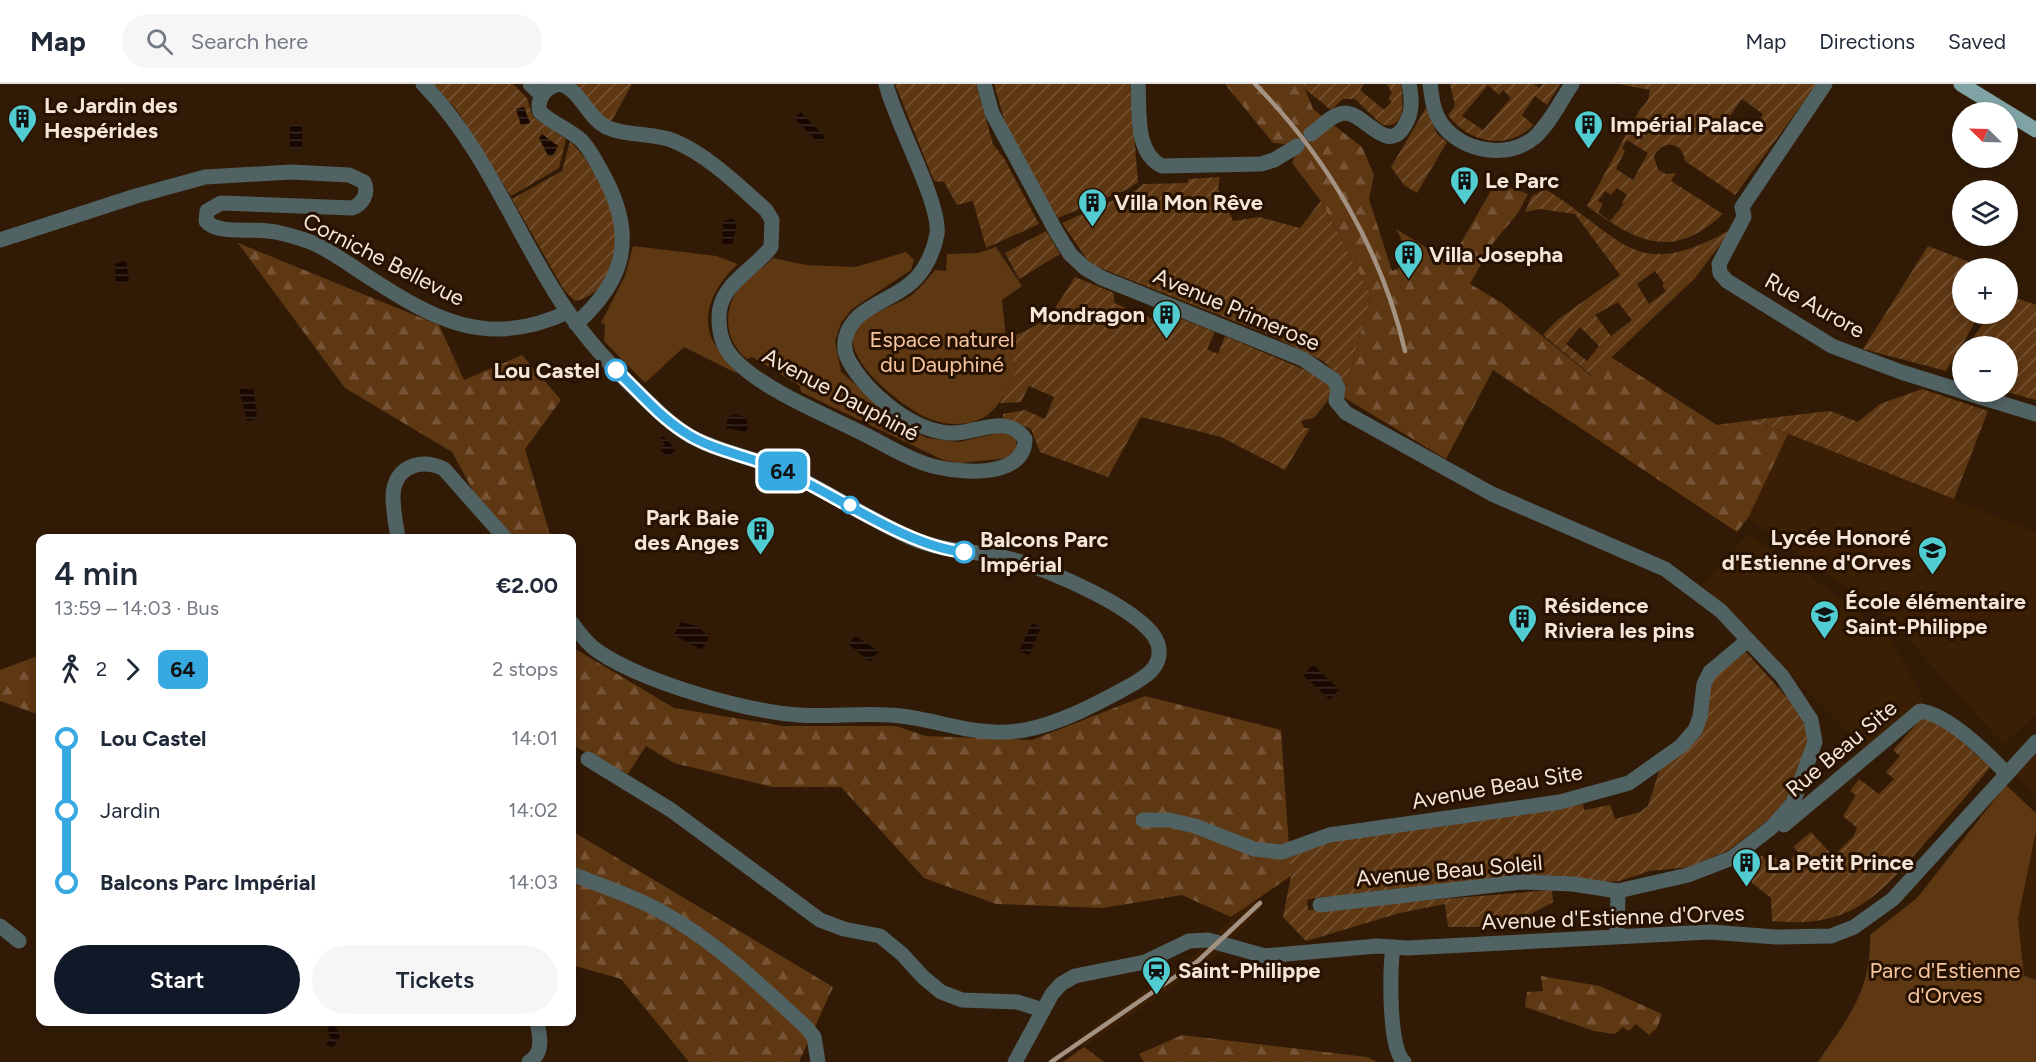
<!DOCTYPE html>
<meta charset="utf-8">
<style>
body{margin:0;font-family:Figtree,sans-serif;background:#f6f6f7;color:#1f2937;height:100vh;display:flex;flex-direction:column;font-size:22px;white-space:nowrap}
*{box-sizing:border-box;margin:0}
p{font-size:20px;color:#747a83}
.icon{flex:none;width:33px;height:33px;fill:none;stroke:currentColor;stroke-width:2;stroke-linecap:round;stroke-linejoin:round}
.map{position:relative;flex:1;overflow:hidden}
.drawer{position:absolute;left:36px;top:450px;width:540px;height:492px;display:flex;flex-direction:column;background:#fff;border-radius:12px;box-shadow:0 3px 9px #0003}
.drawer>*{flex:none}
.badge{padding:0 12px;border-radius:9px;font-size:21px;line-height:39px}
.needle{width:39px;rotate:293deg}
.tools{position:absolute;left:1952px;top:18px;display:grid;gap:12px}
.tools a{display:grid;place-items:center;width:66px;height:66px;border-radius:50%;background:#fff;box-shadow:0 3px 9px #0003;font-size:30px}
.map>.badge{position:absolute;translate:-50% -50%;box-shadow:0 0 0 3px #fff}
.legs{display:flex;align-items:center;gap:9px;height:66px;padding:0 18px;font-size:20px}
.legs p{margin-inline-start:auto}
.overview{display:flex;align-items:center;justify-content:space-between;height:102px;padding:0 18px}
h1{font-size:33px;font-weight:600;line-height:45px}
.cta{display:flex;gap:12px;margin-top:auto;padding:12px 18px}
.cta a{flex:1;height:69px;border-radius:36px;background:#111827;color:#fff;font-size:24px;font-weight:600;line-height:69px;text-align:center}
.cta a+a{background:#f6f6f7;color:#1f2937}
ul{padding:0 18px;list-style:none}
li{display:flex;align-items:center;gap:21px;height:72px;font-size:22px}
li i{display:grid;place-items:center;width:9px;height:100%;margin:0 8px;background:currentColor}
li i::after{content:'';width:15px;height:15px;margin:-8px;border:4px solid;border-radius:50%;background:#fff}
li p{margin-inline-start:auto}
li:first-child i{background:linear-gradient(#0000 50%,currentColor 0)}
li:last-child i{background:linear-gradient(currentColor 50%,#0000 0)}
header{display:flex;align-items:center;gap:36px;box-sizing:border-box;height:84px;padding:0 30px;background:#fff;border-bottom:2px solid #e0e1e3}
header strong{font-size:28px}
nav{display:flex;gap:33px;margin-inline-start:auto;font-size:21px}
.search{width:420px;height:54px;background:#f6f6f7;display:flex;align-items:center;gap:15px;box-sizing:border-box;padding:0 21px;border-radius:33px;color:#747a83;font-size:22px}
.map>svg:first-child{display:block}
.built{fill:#3a1f05}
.forest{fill:url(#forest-firs)}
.park{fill:#5e3713}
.garden{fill:url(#garden-furrows);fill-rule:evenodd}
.water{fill:url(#water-rules)}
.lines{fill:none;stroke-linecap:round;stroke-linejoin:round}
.minor{stroke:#516263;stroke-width:15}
.major{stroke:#80a4a6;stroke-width:15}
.rail{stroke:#a39181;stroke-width:4.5}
.line-1-casing{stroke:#fff;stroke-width:14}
.line-1{stroke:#36a9e1;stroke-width:9}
.stop-1-dot{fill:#fff;stroke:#36a9e1;stroke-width:3}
.labels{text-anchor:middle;stroke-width:6;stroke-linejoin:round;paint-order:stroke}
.poi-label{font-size:22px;font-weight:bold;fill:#f6e6da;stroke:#271201;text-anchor:start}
.street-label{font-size:22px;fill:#f6e6da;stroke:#271201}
.park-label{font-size:22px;fill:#f6c59f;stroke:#271201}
.stop-label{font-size:22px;font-weight:bold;fill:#f6e6da;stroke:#271201;text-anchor:end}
</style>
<header>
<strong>Map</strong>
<div class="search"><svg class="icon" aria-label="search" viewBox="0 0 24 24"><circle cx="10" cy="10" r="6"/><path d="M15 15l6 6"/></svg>Search here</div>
<nav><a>Map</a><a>Directions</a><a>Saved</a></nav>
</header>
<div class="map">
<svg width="2036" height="978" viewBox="0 0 2036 978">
<defs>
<pattern id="forest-firs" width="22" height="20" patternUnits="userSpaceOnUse" patternTransform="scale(1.5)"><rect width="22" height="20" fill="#5e3713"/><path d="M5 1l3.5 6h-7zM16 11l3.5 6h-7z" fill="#765435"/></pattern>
<pattern id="garden-furrows" width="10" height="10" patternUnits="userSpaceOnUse" patternTransform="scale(1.5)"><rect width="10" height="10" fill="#5e3713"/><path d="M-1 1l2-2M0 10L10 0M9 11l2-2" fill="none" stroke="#765435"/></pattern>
<pattern id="water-rules" width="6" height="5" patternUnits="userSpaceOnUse" patternTransform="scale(1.5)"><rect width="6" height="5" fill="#190800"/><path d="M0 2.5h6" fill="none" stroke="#3b2c25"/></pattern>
</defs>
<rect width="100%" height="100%" fill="#311b07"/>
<g class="built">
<path d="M1788,350l248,98v183l-33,29 -113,-125 -142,-101z"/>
<path d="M1748,450l61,41 79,60 36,65 -60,49 -162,-164z"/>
<path d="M2036,669v43l-21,-22z"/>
<path d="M2036,747v149l-12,-4 -6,-57z"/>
<path d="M1252,815l11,5 -10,15 -41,41 -128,87 -9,-6 124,-90z"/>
</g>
<g class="forest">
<path d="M1225,0h78l10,25 49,38 12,28 -5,24 23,72 21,-9 -17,-33 54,33 46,-80 32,12 -10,19 -25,30 -23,41 32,19 89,73 20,-19 106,68 36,-5 35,14 -40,84 -11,14 -244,-162 -47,89 -103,-62 28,-102 -50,-94 -29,-38 7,-18 -26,-2z"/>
<path d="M238,159l201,82 25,55 58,-25 39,45 -36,49 26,89h-52l-47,-86 -107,-64z"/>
<path d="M572,563l102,61 109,18h113l30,10 106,4 113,-44 136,34 10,146 -60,41 -49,-22 -79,13 -107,-4 -72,-26 -83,-91h-69l-98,-24 -28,-17 -18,28 -56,-29z"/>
<path d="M40,571v60l-40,-14v-31z"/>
<path d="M572,747l261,156 -34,75h-110l-68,-83 -49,-14z"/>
<path d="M1541,892l59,10 62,28 -5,14 -8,7 -13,-11 -7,7 -6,-4 -8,7 -21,-3 -69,-24 2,-15 16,-1z"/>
<path d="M1182,951l185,22 10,5h-233l-5,-8z"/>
<path d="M1084,963l20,15h-41z"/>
</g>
<g class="park">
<path d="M633,162l84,10 21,8c-21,18 -40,51 -24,79 7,11 16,21 24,31l-54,-27 -39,36 -41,-42 1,-17 -4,-1 24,-47z"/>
<path d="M996,163l26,39 -20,14 4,39 10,32c-8,16 -15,35 -30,45 -16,10 -37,10 -53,4 -24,-7 -89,-58 -79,-86 9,-23 41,-26 59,-40 8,-7 15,-16 22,-24l11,1 1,-17 31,-1z"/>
<path d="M906,168l8,8 -3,10 -59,39 -11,14 -6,18 6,31 62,54 24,12 32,4 43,-10 13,3 2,13 -8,10 -49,5 -17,-3 -142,-68 -1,-6 -48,-29 -5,2c-26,-20 -25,-59 1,-80 8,-7 17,-13 25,-21l33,7 49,2z"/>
<path d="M2006,701l30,28v18l-18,88 6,57 12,4v82h-218c30,-45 53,-69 52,-127l47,-37z"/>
</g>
<g class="garden">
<path d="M432,0h81l14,14 6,19 33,22 -7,29 -48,28 -55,-87z"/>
<path d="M577,0h55l-21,38 -10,-6z"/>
<path d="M895,0h81l17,60 12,16 34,64 -53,24 -13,-47 -16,4 -13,-23 -10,-1z"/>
<path d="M994,0h136l8,98 -10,7 -70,29 -51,-88z"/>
<path d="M1303,0h61l-4,6 24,20 8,-8 -4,-3 4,-6 -5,-9h14c2,15 6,48 -20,40l-26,-25h-12l-12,11 -26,-21z"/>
<path d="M1450,0h84l5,4 4,-4h17l-13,21 -12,-9 -13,19 11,10c-25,27 -65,17 -85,-10l7,-9zM1488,1l11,10 4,-5 8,8 -28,32 -21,-14z"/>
<path d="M1619,0h198l-82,111 -50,-34c-2,-19 -22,-22 -31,-5l4,14 8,4 10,-1 -5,8 52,33c-52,48 -87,27 -136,-8l52,-95 9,-11 2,-10zM1742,15l21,15 -11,19 -23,-16zM1627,56l21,13 -15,27 -17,-11 9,-18 -3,-3zM1617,104l10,7 -5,8 2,1 -14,17 -12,-9 5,-8 -5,-3 7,-10 6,4z"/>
<path d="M1426,24l11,26 10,8 -30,51 -13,-8 -13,-18z"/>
<path d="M570,58c16,11 42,60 45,80 5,31 -6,73 -40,79l-11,-11 -52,-91 50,-28z"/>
<path d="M1220,93l-2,11 15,33 26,-4 41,11 21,-27 50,94 -26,94 -12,-19 -10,-9 -51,-25 -182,-72 -28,-41 74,-33 7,-6 45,-1v-4z"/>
<path d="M1545,105c79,48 88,96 187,40l-37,49 -103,98 -49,-41 13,-14 64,-46 -45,-61 -36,-5 -14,3 7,-16zM1655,187l9,12 -2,3 4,5 -17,13 -12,-20zM1618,218l14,18 -21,16 -16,-21zM1580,243l19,19 -12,15 -21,-17z"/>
<path d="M1046,147l14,23 -41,25 -14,-26z"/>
<path d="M1928,162l57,22h-23v46h18l-34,57 -83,-22z"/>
<path d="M1075,193l39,16v10l41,17 9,-8 51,20 -8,17 11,5 7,-18 92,39 13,9 2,11 -18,23 -13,3 3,7h6l-25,42 -64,-33 -80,-20 -33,60 -68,-25 -9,-23 -28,-11v-4l22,-4 20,9 9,-22 -25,-11 -8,16 -21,1 16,-32 -10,-32c44,-17 44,-23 69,-62z"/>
<path d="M2007,211l29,10v95l-29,-8v-46h-39l21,-32h18z"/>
<path d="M1922,305l66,22 -34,88 -201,-79 77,-9 28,11 22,-18z"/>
<path d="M1746,568l55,61 9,34 -19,49 -14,17 -48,37 -39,17 -40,4 -31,10 -299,16 -13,3 1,10 244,-20 1,12 -46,25h-59l-3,-23 -45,9 -94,28 -23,-24 8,-41 -2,-23 57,-15 237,-34 1,6 26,-5 5,14 25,-7 8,-6 13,-41 36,-33 11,-51 31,-28z"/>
<path d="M1925,631l10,2 55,50c-21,26 -43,52 -66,77 -48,55 -75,85 -152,77l-1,-23 -30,-24 10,-15 11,-3 5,5 6,-5 11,10 14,-14 -5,-5 18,-15 22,24 20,-19 4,-9 -14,-12 13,-21 -6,-4 9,-12 20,15 15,-15 -8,-7 14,-16 -7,-6z"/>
</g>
<g class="water">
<path d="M524,23l6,16 -9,2 -5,-16z"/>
<path d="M801,28l24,25 -6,6 -25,-25z"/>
<rect x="290" y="41" width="12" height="24"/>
<path d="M542,50l16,12 -5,10h-5l-9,-18z"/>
<path d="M732,134l5,4 -4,21 -8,2 -3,-2 1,-21z"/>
<path d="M126,176l3,21 -13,4 -1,-21z"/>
<path d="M585,285l7,3 -2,7 -18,4 -2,-6z"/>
<path d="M239,304l15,2 3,29 -10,2z"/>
<path d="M734,330l12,4 2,8 -2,6 -20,-4 1,-7z"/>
<path d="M663,352l13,13 -8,8 -8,-8 5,-5 -5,-5z"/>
<path d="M681,538l16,4 12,11 -7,13 -28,-15z"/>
<path d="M1032,539l9,5 -12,27 -10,-4z"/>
<path d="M855,552l24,15 -9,11 -22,-18z"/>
<path d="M1313,581l26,24 -9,11 -27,-25z"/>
<path d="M330,941l6,2 4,10 -7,11 -7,-4 5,-5 -4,-8z"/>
</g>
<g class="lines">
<g class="minor">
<path d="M423,0c57,58 88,137 130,205 24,40 54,74 88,106 17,16 35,35 57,45 26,13 57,18 84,30 44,20 85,48 129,68 34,15 69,12 103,22 33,9 134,51 144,84 7,25 -18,36 -36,46 -32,17 -62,33 -97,40 -53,9 -89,-13 -136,-15 -30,-2 -60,2 -90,0 -55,-4 -153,-32 -200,-63 -11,-7 -20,-19 -27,-29"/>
<path d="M530,0l12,12"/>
<path d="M984,0l8,29 65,120 13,21 15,14 17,10 201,81 31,21 4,8 -2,13 10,12 146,81 173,75 56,42 27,29"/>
<path d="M1138,0c2,27 -4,68 24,82l99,-2 13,-4 23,-14"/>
<path d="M1430,0c2,14 3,27 11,39 20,29 68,37 94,14 15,-14 26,-36 37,-53"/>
<path d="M1825,0l-83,123 2,10 -25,47 1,9 7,8 105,65 69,26 61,19"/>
<path d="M1311,50c10,-7 22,-21 35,-21 19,1 42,43 59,12 8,-14 7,-26 4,-41"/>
<path d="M0,156l136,-44 69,-19 86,-5 58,3 15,7c5,11 -1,22 -12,26l-131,-5 -14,8 -1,10c12,14 44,7 62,10 14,1 27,6 40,10 21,8 40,23 59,35 69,45 121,73 201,36"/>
<path d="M576,240c48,-43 60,-85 30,-144 -7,-13 -14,-28 -24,-39 -13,-12 -29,-17 -42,-29 -4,-13 6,-26 20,-28 21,6 27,33 46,43 21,10 47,5 68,14 34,14 65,45 92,69l6,10 -1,27c-17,23 -53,38 -52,71 0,16 4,30 15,41 29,31 92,56 130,75 20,10 41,23 62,30 27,9 99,17 99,-25 -19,-27 -50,-4 -76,-6 -38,-3 -82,-40 -100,-72 -9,-16 -3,-33 10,-45 16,-14 38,-20 53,-34 13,-11 22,-31 25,-48 4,-31 -42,-112 -51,-150"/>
<path d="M1964,308l72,22"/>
<path d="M398,454c-2,-13 -5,-28 -5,-42 1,-30 28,-38 51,-27l61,69"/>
<path d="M588,675l83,51 149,110 24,9 36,7 22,18 21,23 18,15 21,8 55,2 26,8"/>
<path d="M1143,736h26l26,6 59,23 28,3 47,-17 231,-33 69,-19 52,-37 14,-16 5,-13 4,-33 6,-12 38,-32 34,36 29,44 4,22 -22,61 -21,24 -40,31 -44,17 -70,16 -1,45"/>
<path d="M1784,741l136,-114c28,3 66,41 86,62"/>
<path d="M572,790c35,14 73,26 105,47 48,29 88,69 129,106l8,10 4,25"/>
<path d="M1320,821l201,-23 52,2 45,7"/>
<path d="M0,842l19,15"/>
<path d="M1393,863c-3,22 -5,101 11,115"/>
<path d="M529,978c15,-9 11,-26 8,-40"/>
<path d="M1015,978l37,-68 9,-10 14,-8 70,-14 44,-21 19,-1 57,16 112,-10 31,2 302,-16 66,5 55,-1 23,-9 39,-28 143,-157"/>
</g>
<path class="major" d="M1961,0l75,46"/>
<g class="rail">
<path d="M1255,0c72,73 127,167 150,267"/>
<path d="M1051,978l147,-101 62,-58"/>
</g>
</g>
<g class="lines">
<defs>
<path id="line-1" d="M616,286c22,21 42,45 68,62 28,19 66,24 97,38 54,24 126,77 183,82"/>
</defs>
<use href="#line-1" class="line-1-casing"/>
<use href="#line-1" class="line-1"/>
</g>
<defs>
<symbol id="building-pin" viewBox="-11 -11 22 30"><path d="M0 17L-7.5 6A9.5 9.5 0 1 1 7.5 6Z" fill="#51ccd1" stroke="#271201"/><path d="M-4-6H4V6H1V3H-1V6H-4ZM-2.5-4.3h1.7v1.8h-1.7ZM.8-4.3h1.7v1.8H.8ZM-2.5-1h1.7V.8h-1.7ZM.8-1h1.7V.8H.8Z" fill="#111"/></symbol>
<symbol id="school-pin" viewBox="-11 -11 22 30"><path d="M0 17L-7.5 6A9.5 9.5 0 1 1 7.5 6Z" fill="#51ccd1" stroke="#271201"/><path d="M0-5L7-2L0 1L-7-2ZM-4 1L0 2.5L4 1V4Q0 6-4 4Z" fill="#111"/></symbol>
<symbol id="station-pin" viewBox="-11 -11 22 30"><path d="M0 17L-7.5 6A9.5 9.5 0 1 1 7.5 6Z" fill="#51ccd1" stroke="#271201"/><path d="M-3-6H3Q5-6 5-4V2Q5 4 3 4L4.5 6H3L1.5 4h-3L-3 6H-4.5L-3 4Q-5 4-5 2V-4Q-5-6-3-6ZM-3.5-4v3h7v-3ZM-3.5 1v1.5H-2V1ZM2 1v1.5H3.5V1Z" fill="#111"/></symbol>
</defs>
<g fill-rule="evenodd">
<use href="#building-pin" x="6" y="18" width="33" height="45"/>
<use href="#building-pin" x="1572" y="24" width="33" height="45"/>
<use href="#building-pin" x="1448" y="80" width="33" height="45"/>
<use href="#building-pin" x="1076" y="102" width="33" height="45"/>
<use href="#building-pin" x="1392" y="154" width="33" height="45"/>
<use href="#building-pin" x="1150" y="214" width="33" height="45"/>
<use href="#building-pin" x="744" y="430" width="33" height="45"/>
<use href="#school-pin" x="1916" y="450" width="33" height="45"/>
<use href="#school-pin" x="1808" y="514" width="33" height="45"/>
<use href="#building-pin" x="1506" y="518" width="33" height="45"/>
<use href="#building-pin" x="1730" y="762" width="33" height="45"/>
<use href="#station-pin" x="1140" y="870" width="33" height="45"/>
</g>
<g class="stop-1-dot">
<circle cx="616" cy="286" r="10"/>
<circle cx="850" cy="421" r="8"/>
<circle cx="964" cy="468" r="10"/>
</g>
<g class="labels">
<g class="poi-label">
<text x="44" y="29">Le Jardin des<tspan x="44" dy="25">Hespérides</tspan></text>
<text x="1610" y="48">Impérial Palace</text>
<text x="1485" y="104">Le Parc</text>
<text x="1114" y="126">Villa Mon Rêve</text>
<text x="1429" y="178">Villa Josepha</text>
<text x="1145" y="238" text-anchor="end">Mondragon</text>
<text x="739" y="441" text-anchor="end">Park Baie<tspan x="739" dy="25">des Anges</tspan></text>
<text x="1911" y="461" text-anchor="end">Lycée Honoré<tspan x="1911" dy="25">d'Estienne d'Orves</tspan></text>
<text x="1845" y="525">École élémentaire<tspan x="1845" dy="25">Saint-Philippe</tspan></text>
<text x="1544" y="529">Résidence<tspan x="1544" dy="25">Riviera les pins</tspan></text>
<text x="1767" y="786">La Petit Prince</text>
<text x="1178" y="894">Saint-Philippe</text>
</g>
<g class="street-label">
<text transform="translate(384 175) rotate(27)" y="8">Corniche Bellevue</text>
<text transform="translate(1815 221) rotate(29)" y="8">Rue Aurore</text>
<text transform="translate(1237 225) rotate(23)" y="8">Avenue Primerose</text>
<text transform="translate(841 310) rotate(28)" y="8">Avenue Dauphiné</text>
<text transform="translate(1841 664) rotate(-40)" y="8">Rue Beau Site</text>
<text transform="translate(1497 702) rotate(-10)" y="8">Avenue Beau Site</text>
<text transform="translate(1449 786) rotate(-5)" y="8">Avenue Beau Soleil</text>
<text transform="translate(1613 833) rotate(-2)" y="8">Avenue d'Estienne d'Orves</text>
</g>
<g class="park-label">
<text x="942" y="263">Espace naturel<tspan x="942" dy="25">du Dauphiné</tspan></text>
<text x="1945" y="894">Parc d'Estienne<tspan x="1945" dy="25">d'Orves</tspan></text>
</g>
<g class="stop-label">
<text x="600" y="294">Lou Castel</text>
<text x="980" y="463" text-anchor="start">Balcons Parc<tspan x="980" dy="25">Impérial</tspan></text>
</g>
</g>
</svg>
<div class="tools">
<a><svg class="needle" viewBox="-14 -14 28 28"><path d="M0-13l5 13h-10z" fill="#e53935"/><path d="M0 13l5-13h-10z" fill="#747a83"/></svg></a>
<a><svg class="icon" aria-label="layers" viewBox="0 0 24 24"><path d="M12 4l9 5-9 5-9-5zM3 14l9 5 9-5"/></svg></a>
<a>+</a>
<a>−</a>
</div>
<b class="badge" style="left:783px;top:387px;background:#36a9e1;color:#111">64</b>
<section class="drawer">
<div class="overview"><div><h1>4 min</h1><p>13:59 – 14:03 · Bus</p></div><b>€2.00</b></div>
<div class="legs"><svg class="icon" aria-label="walk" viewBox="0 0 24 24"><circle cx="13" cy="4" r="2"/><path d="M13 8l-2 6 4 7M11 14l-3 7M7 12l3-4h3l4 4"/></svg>2<svg class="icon" aria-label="forward" viewBox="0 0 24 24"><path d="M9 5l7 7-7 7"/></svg><b class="badge" style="background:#36a9e1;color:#111">64</b><p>2 stops</p></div>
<ul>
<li><i style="color:#36a9e1"></i><b>Lou Castel</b><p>14:01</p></li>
<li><i style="color:#36a9e1"></i><span>Jardin</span><p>14:02</p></li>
<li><i style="color:#36a9e1"></i><b>Balcons Parc Impérial</b><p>14:03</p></li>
</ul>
<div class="cta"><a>Start</a><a>Tickets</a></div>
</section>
</div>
